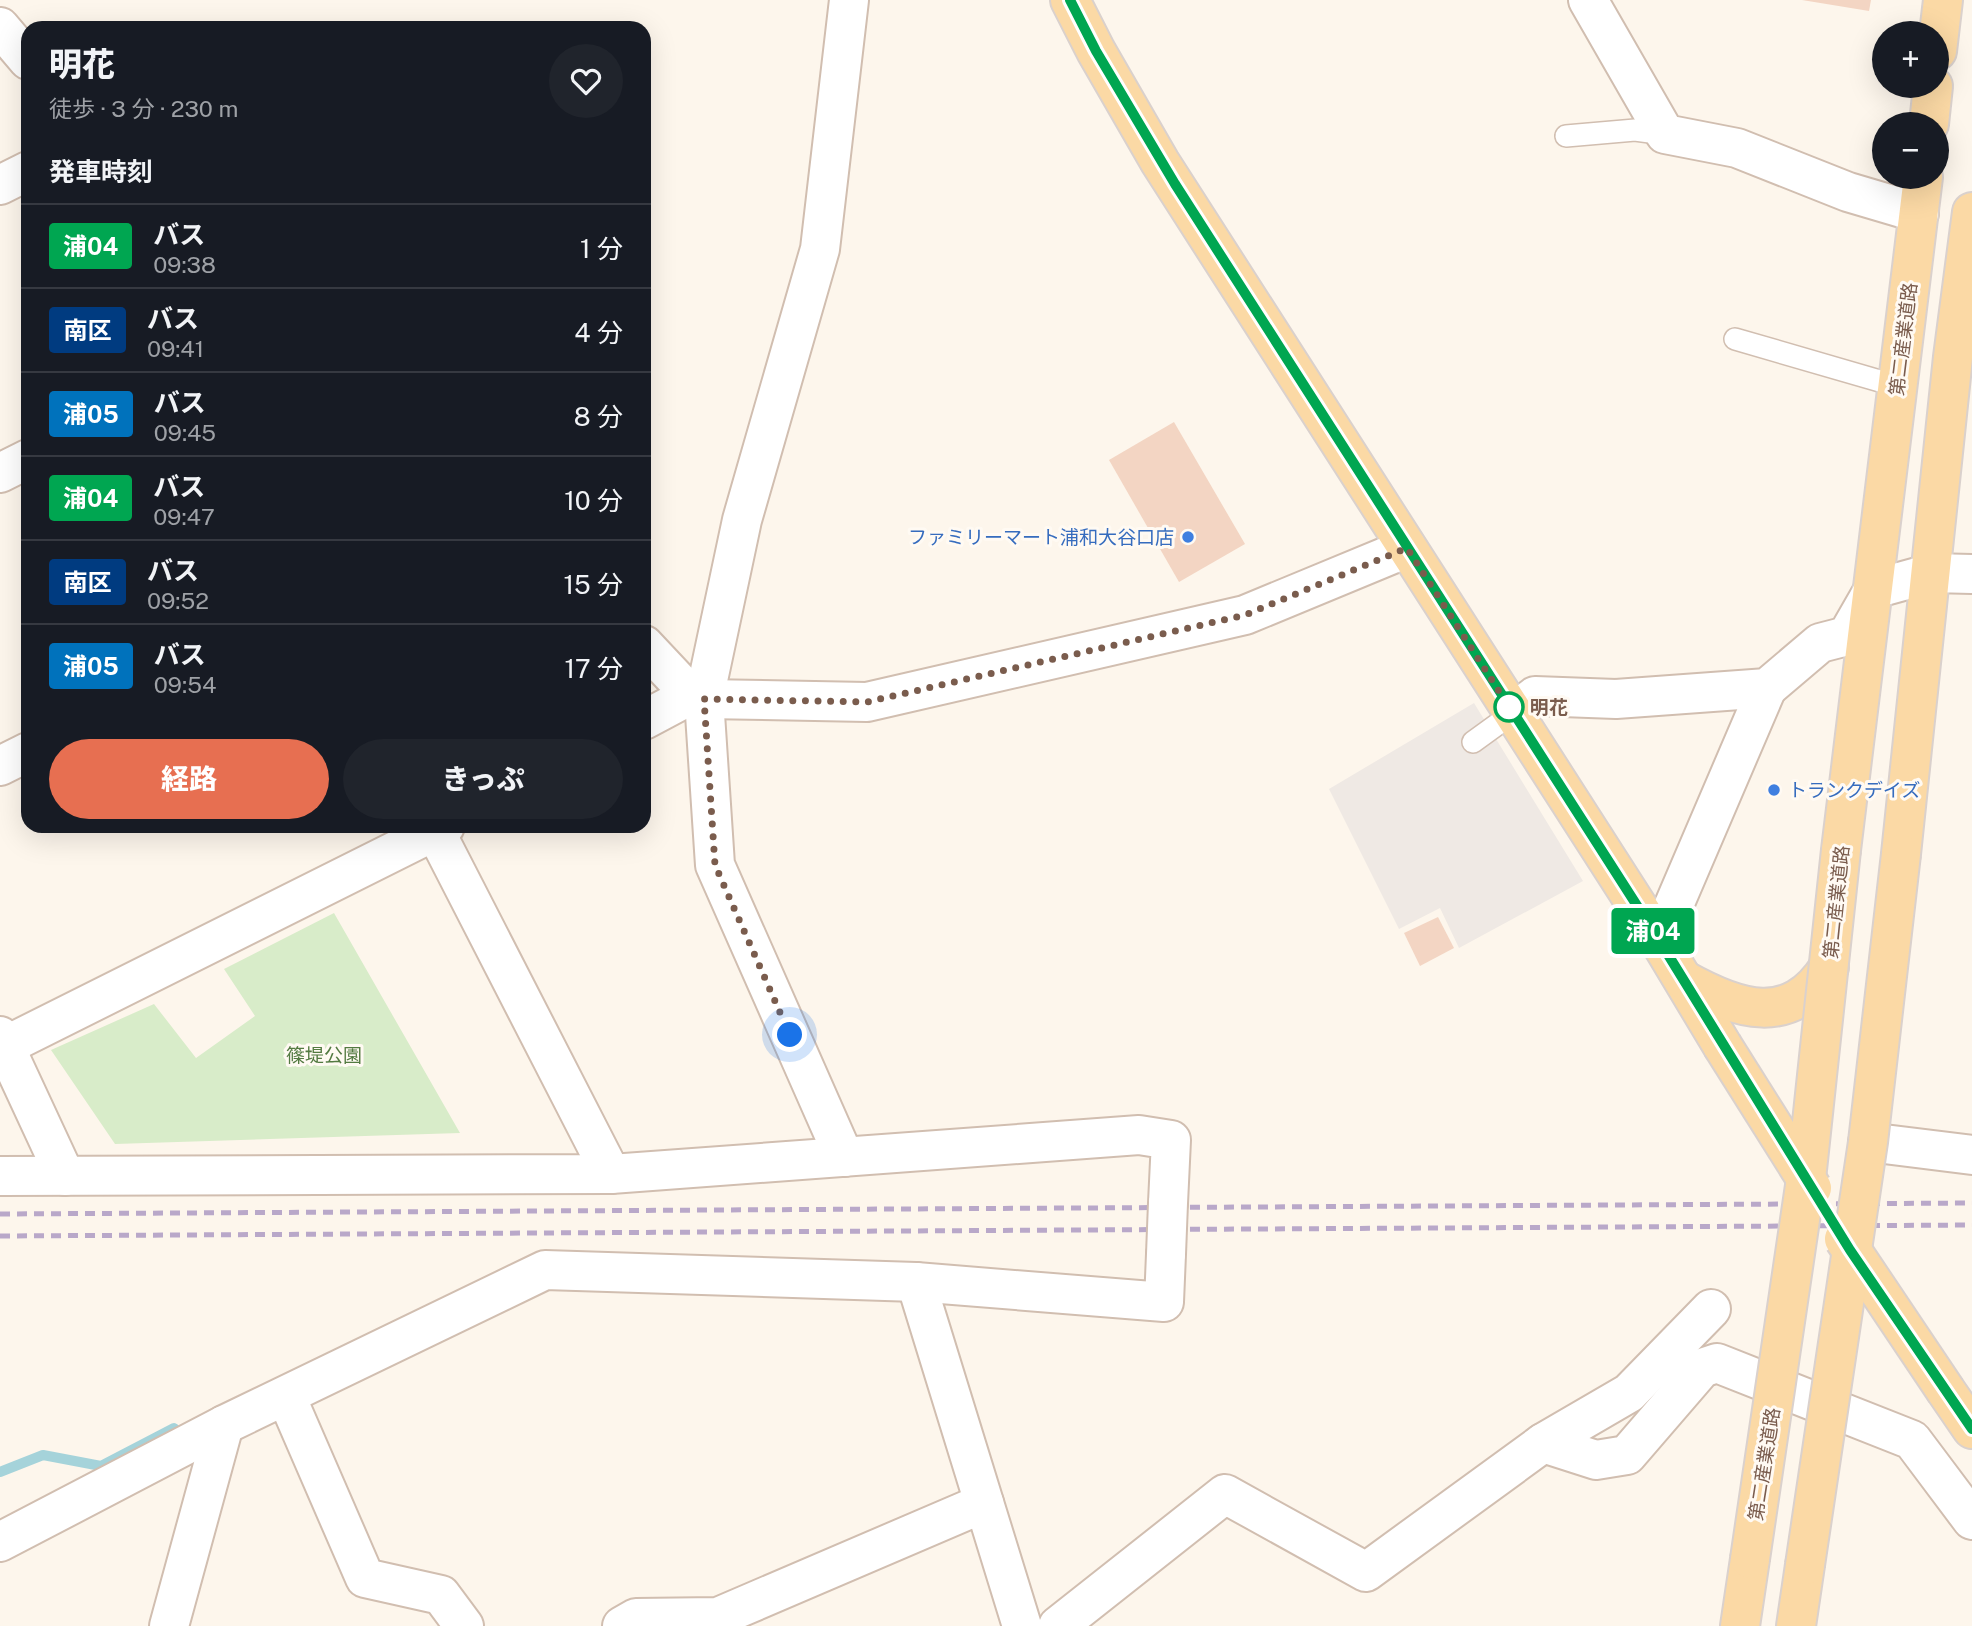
<!DOCTYPE html>
<html lang="ja">
<meta charset="utf-8">
<style>
body{margin:0;font-family:"Public Sans","Noto Sans JP",sans-serif;background:#20242c;color:#f1f3f6;height:100vh;display:flex;flex-direction:column;font-size:26px;white-space:nowrap}
*{box-sizing:border-box;margin:0}
p{font-size:23px;color:#9ea1a6}
.icon{flex:none;width:38px;height:38px;fill:none;stroke:currentColor;stroke-width:2;stroke-linecap:round;stroke-linejoin:round}
.map{position:relative;flex:1;overflow:hidden}
.sheet{position:absolute;left:21px;top:21px;width:630px;height:812px;display:flex;flex-direction:column;background:#171b24;border-radius:21px;box-shadow:0 7px 28px #0002}
.sheet>*{flex:none}
.badge{padding:0 14px;border-radius:5px;font-size:24px;line-height:46px}
.controls{position:absolute;left:1872px;top:21px;display:grid;gap:14px}
.controls a{display:grid;place-items:center;width:77px;height:77px;border-radius:50%;background:#171b24;box-shadow:0 7px 28px #0002;font-size:35px}
.you{position:absolute;width:35px;height:35px;margin:-18px;border:5px solid #fff;border-radius:50%;background:#1a73e8;box-shadow:0 0 0 10px #1a73e833}
.map>.badge{position:absolute;translate:-50% -50%;box-shadow:0 0 0 4px #fff}
h2{padding:0 28px;font-size:26px;line-height:63px}
.round{display:grid;place-items:center;flex:none;width:74px;height:74px;border-radius:37px;background:#20242c}
.overview{display:flex;align-items:center;justify-content:space-between;height:119px;padding:0 28px}
h1{font-size:33px;font-weight:800;line-height:52px}
.button{display:flex;gap:14px;margin-top:auto;padding:14px 28px}
.button a{flex:1;height:80px;border-radius:42px;background:#e76f51;color:#fff;font-size:28px;font-weight:800;line-height:80px;text-align:center}
.button a+a{background:#20242c;color:#f1f3f6}
ul{padding:0;list-style:none}
li{display:flex;align-items:center;gap:21px;height:84px;padding:0 28px;border-top:2px solid #363941}
li div{flex:1}
li b{display:block;font-size:26px}
li em{font-style:normal}
li .badge{min-width:77px;font-weight:700;text-align:center}
.map>svg:first-child{display:block}
.industrial{fill:#efe9e4}
.green{fill:#d8ecc9}
.lines{fill:none;stroke-linecap:round;stroke-linejoin:round}
.stream{stroke:#a5d3da;stroke-width:10}
.building{fill:#f3d5c3}
.lane-casing{stroke:#d1beb0;stroke-width:24}
.street-casing{stroke:#d1beb0;stroke-width:42}
.primary-casing{stroke:#dad1cd;stroke-width:42}
.lane{stroke:#fff;stroke-width:21}
.street{stroke:#fff;stroke-width:38}
.primary{stroke:#fbd9a5;stroke-width:38}
.rail{stroke:#b9a8c9;stroke-width:5;stroke-dasharray:10 7;stroke-linecap:butt}
.street-bridge-casing{stroke:#d1beb0;stroke-width:42;stroke-linecap:butt}
.primary-bridge-casing{stroke:#dad1cd;stroke-width:42;stroke-linecap:butt}
.street-bridge{stroke:#fff;stroke-width:38}
.primary-bridge{stroke:#fbd9a5;stroke-width:38}
.line-casing{stroke:#fff;stroke-width:16}
.line{stroke:#00a651;stroke-width:10}
.walk{stroke:#7a5c4d;stroke-width:7;stroke-dasharray:0 12.6}
.shop-dot{fill:#3f7fe0;stroke:#fffaf3;stroke-width:2.5}
.stop-dot{fill:#fff;stroke:#00a651;stroke-width:3.5}
.labels{text-anchor:middle;stroke-width:6;stroke-linejoin:round;paint-order:stroke}
.street-label{font-size:19px;fill:#7a5c4d;stroke:#fffaf3}
.shop-label{font-size:19px;fill:#366cbe;stroke:#fffaf3;text-anchor:end}
.stop-label{font-size:19px;font-weight:bold;fill:#7a5c4d;stroke:#fffaf3;text-anchor:start}
.park-label{font-size:19px;fill:#537a41;stroke:#fffaf3}
</style>
<div class="map">
<svg width="1972" height="1626" viewBox="0 0 1972 1626">
<rect width="100%" height="100%" fill="#fdf6ec"/>
<path class="industrial" d="M1474,703l109,178 -124,67 -19,-40 -41,21 -70,-140z"/>
<path class="green" d="M334,913l126,220 -345,11 -64,-94 103,-46 42,54 59,-42 -31,-47z"/>
<g class="lines">
<path class="stream" d="M0,1472l43,-17 58,11 73,-38 9,9"/>
</g>
<g class="building">
<path d="M1802,0h69l-2,11z"/>
<path d="M1174,422l71,122 -66,38 -70,-122z"/>
<path d="M1438,917l16,31 -34,18 -16,-33z"/>
</g>
<g class="lines">
<defs>
<g id="lane">
<path d="M1566,136l69,-6 30,4"/>
<path d="M1735,339l162,47"/>
<path d="M1473,742l40,-29"/>
</g>
<g id="street">
<path d="M1588,0l77,134 72,14 111,44 71,21"/>
<path d="M0,27l28,33"/>
<path d="M0,185l28,-14"/>
<path d="M0,473l28,-14"/>
<path d="M644,645l47,50"/>
<path d="M1513,713l22,-17 81,3 151,-11 53,-45 27,-7 27,-47 58,-16 40,1"/>
<path d="M644,720l47,-25 13,4 163,3 378,-87 162,-67"/>
<path d="M0,766l28,-14"/>
<path d="M435,831l176,343"/>
<path d="M1659,940l108,-252"/>
<path d="M0,1036l65,140"/>
<path d="M5,1046l440,-220"/>
<path d="M1868,1142l104,13"/>
<path d="M844,1157l-129,-292 -11,-166 38,-179 78,-271 29,-249"/>
<path d="M0,1176l611,-2 528,-39 32,5 -3,63"/>
<path d="M916,1282l106,344"/>
<path d="M286,1396l79,182 76,17 23,31"/>
<path d="M1543,1443l86,-50 82,-84"/>
<path d="M0,1542l224,-117 321,-155 371,12 248,20 2,-48"/>
<path d="M169,1626l55,-201"/>
<path d="M622,1626l14,-8 82,-1 266,-114"/>
<path d="M1058,1626l167,-132 141,78 177,-129 53,17 31,-5 75,-87 15,-5 195,77 60,80"/>
</g>
<g id="primary">
<path d="M1070,0l26,51 64,111 499,778 63,105"/>
<path d="M1937,51l6,-51"/>
<path d="M1929,124l4,-38"/>
<path d="M1841,850l82,-673"/>
<path d="M1901,854l52,-497 19,-145"/>
<path d="M1684,980c54,30 106,48 145,-13"/>
<path d="M1946,1391l26,38"/>
<path d="M1740,1626l10,-67"/>
<path d="M1796,1626l9,-61"/>
</g>
</defs>
<use href="#lane" class="lane-casing"/>
<use href="#street" class="street-casing"/>
<use href="#primary" class="primary-casing"/>
<use href="#lane" class="lane"/>
<use href="#street" class="street"/>
<use href="#primary" class="primary"/>
<g class="rail">
<path d="M0,1214l1972,-11"/>
<path d="M0,1236l1972,-11"/>
</g>
<defs>
<path id="street-bridge" d="M1166,1254l2,-51"/>
<g id="primary-bridge">
<path d="M1722,1045l90,143"/>
<path d="M1844,1239l102,152"/>
<path d="M1750,1559l56,-380 35,-329"/>
<path d="M1805,1565l63,-423 33,-288"/>
</g>
</defs>
<use href="#street-bridge" class="street-bridge-casing"/>
<use href="#primary-bridge" class="primary-bridge-casing"/>
<use href="#street-bridge" class="street-bridge"/>
<use href="#primary-bridge" class="primary-bridge"/>
</g>
<g class="lines">
<defs>
<path id="line" d="M1070,0l26,51 79,133 484,756 191,310 122,179"/>
</defs>
<use href="#line" class="line-casing"/>
<use href="#line" class="line"/>
<path class="walk" d="M790,1035l-75,-170 -11,-166 163,3 378,-87 162,-67 106,165 -4,-6"/>
</g>
<g class="shop-dot">
<circle cx="1188" cy="537" r="7"/>
<circle cx="1774" cy="790" r="7"/>
</g>
<circle class="stop-dot" cx="1509" cy="707" r="14"/>
<g class="labels">
<g class="street-label">
<text transform="translate(1903 339) rotate(-83)" y="7">第二産業道路</text>
<text transform="translate(1836 902) rotate(-84)" y="7">第二産業道路</text>
<text transform="translate(1764 1464) rotate(-81)" y="7">第二産業道路</text>
</g>
<g class="shop-label">
<text x="1174" y="544">ファミリーマート浦和大谷口店</text>
<text x="1788" y="797" text-anchor="start">トランクデイズ</text>
</g>
<g class="stop-label">
<text x="1530" y="714">明花</text>
</g>
<g class="park-label">
<text x="324" y="1062">篠堤公園</text>
</g>
</g>
</svg>
<div class="controls">
<a>+</a>
<a>−</a>
</div>
<div class="you" style="left:790px;top:1035px"></div>
<b class="badge" style="left:1653px;top:931px;background:#00a651;color:#fff">浦04</b>
<section class="sheet">
<div class="overview"><div><h1>明花</h1><p>徒歩 · 3 分 · 230 m</p></div><a class="round"><svg class="icon" aria-label="heart" viewBox="0 0 24 24"><path d="M12 20l-8-8c-3-5 5-10 8-4 3-6 11-1 8 4z"/></svg></a></div>
<h2>発車時刻</h2>
<ul>
<li><span class="badge" style="background:#00a651;color:#fff">浦04</span><div><b>バス</b><p>09:38</p></div><em>1 分</em></li>
<li><span class="badge" style="background:#003b80;color:#fff">南区</span><div><b>バス</b><p>09:41</p></div><em>4 分</em></li>
<li><span class="badge" style="background:#0072bc;color:#fff">浦05</span><div><b>バス</b><p>09:45</p></div><em>8 分</em></li>
<li><span class="badge" style="background:#00a651;color:#fff">浦04</span><div><b>バス</b><p>09:47</p></div><em>10 分</em></li>
<li><span class="badge" style="background:#003b80;color:#fff">南区</span><div><b>バス</b><p>09:52</p></div><em>15 分</em></li>
<li><span class="badge" style="background:#0072bc;color:#fff">浦05</span><div><b>バス</b><p>09:54</p></div><em>17 分</em></li>
</ul>
<div class="button"><a>経路</a><a>きっぷ</a></div>
</section>
</div>
